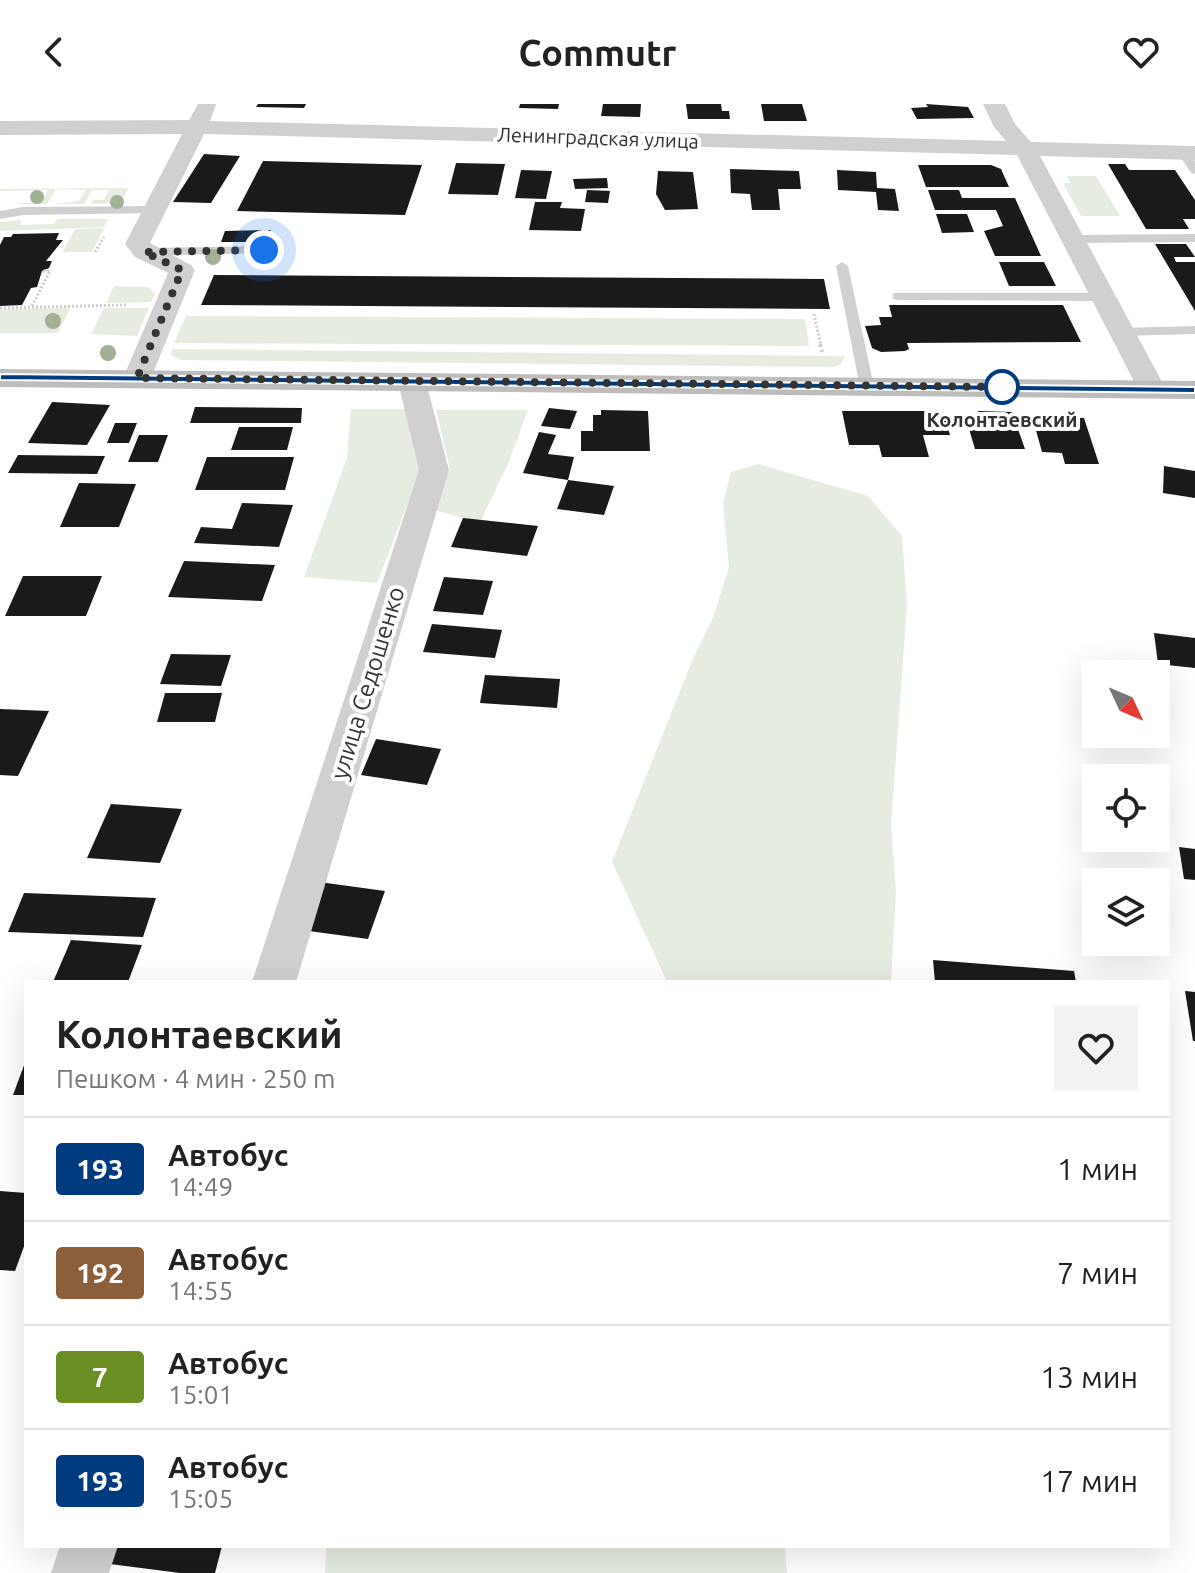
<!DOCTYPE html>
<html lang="ru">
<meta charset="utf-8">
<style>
body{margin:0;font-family:Ubuntu,sans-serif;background:#f2f2f2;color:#222;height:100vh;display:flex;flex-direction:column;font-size:30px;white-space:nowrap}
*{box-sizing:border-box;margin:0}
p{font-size:26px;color:#767676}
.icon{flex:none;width:44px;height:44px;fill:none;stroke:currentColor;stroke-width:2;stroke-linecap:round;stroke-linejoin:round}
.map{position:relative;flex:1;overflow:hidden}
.panel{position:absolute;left:24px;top:876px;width:1146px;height:568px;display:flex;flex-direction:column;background:#fff;border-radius:0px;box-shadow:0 8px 32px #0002}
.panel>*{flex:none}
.badge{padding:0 16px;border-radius:6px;font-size:28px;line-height:52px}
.needle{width:52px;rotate:134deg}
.tools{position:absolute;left:1082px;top:556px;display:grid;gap:16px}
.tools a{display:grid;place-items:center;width:88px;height:88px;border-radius:0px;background:#fff;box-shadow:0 8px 32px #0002;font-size:40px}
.you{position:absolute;width:40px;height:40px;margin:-20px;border:6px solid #fff;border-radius:50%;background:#1a73e8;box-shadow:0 0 0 12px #1a73e833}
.map>.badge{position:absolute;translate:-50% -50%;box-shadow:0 0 0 4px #fff}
.round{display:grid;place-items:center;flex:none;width:84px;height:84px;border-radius:0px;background:#f2f2f2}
.summary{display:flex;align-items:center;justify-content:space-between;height:136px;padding:0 32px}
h1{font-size:38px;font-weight:700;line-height:60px}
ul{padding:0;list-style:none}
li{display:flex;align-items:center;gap:24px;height:104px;padding:0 32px;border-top:2px solid #e0e0e0}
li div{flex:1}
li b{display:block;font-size:30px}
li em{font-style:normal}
li .badge{min-width:88px;font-weight:700;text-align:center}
header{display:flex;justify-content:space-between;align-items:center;height:104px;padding:0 32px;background:#fff;font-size:36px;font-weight:700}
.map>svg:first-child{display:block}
.green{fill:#e6ecdf}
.building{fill:#1a1a1a}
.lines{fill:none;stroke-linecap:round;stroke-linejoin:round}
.path-far1{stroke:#cdcdcd;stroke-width:3;stroke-dasharray:2 2;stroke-linecap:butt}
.path{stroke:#cdcdcd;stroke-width:4;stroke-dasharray:3 3;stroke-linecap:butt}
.lane{fill:#d0d0d0;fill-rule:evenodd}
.street{fill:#d0d0d0;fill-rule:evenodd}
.secondary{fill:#bdbdbd;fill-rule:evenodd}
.tree{fill:#a2b095}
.line{fill:#003b80;stroke:#fff;stroke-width:2}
.walk{stroke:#333;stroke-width:8;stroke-dasharray:0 14.4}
.stop-dot{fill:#fff;stroke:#003b80;stroke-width:4}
.labels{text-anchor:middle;stroke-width:8;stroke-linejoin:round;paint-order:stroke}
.far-street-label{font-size:20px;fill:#333;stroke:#fff}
.far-stop-label{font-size:20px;font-weight:bold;fill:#333;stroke:#fff}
.street-label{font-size:24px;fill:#333;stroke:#fff}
</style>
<header><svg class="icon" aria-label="back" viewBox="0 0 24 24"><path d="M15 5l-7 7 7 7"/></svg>Commutr<svg class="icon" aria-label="heart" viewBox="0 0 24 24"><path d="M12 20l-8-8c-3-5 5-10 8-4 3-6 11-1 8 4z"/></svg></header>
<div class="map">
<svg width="1195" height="1469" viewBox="0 0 1195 1469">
<rect width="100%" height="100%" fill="#fff"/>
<g class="green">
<path d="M1067,72h29l24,40h-39l-18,-33h7z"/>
<path d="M129,84l-9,15 -29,1 2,-4h11l5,-10h-17l-8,14h-32l27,-3 7,-11 -30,-1 -9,15h-36l31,-2 6,-12 -48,1v-2z"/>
<path d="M57,115h51l-4,8 -104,4v-9l21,-2 -1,5 34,-1z"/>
<path d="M104,124l-12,24h-29l12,-23z"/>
<path d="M114,182l34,1 7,7 -4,8 -45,1z"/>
<path d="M70,204l-12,25h-58v-24z"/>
<path d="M104,204h45l-12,28 -46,-2z"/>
<path d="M186,212l619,3 4,27 -635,-3z"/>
<path d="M172,245l673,7 -4,8 -7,3 -653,-7 -10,-5z"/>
<path d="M351,305h57l12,63 -43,111 -73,-6 43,-119z"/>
<path d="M436,306h92l-20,54 -30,62 -15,-8 -29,-8 16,-41z"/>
<path d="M758,360l110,32 34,40 5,69 -16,220 5,66 -5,91h-224l-55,-120 80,-201 21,-43 16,-51 -6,-64 8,-31z"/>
<path d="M326,1442h459l2,27h-462z"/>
</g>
<g class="building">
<path d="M258,0h48l-2,4 -48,-1z"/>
<path d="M520,0h39l-1,5 -39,-1z"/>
<path d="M603,0h38l-1,13 -39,-1z"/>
<path d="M686,0h35l1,7h7l1,8h-42z"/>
<path d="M761,0h41l5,17h-43z"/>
<path d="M926,0l42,3 6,11 -57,1 -6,-11 17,-1z"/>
<path d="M204,50l36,2 -29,47 -38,-1z"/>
<path d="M263,57l159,4 -17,50 -168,-4z"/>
<path d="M456,59l49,1 -7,31 -50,-1z"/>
<path d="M1108,60h17l4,6h46l20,30v19h-12l6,10h-43z"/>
<path d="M918,61h73l10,4 8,18h-83z"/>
<path d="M730,65l69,2 2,18h-23l2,21h-28l-2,-16 -19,-1z"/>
<path d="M521,66l31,1 -6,28 -31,-1z"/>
<path d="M837,66l39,2 1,16 18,1 4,22 -21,-1 -2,-18 -38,-2z"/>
<path d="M658,67l35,1 5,37 -33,1 -9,-16z"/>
<path d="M607,74l1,10 -33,1 -2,-10z"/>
<path d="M587,86l23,1 -2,12 -23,-1z"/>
<path d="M928,86h31l3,8h53l26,58h-46l-11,-25 19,-5 -7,-16h-61z"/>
<path d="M535,98h27l-2,6 25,1 -4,22 -52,-1z"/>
<path d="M936,110h31l7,18 -32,1z"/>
<path d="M271,126l-4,12h-46l4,-11z"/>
<path d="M59,129l-3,7h7l-17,21h6l-3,7 -7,3 -5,16 -6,1 -9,17 -22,1v-61l4,-8h7l2,-3z"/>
<path d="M1155,140h31l9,13h-21l2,5h19v49z"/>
<path d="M999,158h45l12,24h-47z"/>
<path d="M214,171l610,4 6,30 -629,-4z"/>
<path d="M889,201h174l18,37 -174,1 2,6 -4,2 -24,1 -9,-4 -7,-22 16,-1 -2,-8h13z"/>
<path d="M52,298l58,3 -23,40 -59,-2z"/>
<path d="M195,303l107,1 -1,15h-111z"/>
<path d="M549,304l28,3 -7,18 -29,-3z"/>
<path d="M601,306l47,1 2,40h-69v-20h12v-16h8z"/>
<path d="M842,307h101l7,24h-27l6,22h-47l-3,-12h-30z"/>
<path d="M978,307l34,1 13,37h-50l-6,-20h14z"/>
<path d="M1032,312l52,2 15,46h-34l-3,-11 -20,-1z"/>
<path d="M115,319h22l-8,20h-22z"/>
<path d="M239,323h54l-6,23h-56z"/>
<path d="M539,328l17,3 -8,19 26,3 -6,23 -45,-7z"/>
<path d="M139,331h29l-10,27h-30z"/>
<path d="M18,351l87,1 -8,18 -89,-1z"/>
<path d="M207,353h87l-9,33h-90z"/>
<path d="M1164,362l31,5v27l-32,-5z"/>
<path d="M568,376l46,6 -10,29 -47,-6z"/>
<path d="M79,379l57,1 -17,43h-59z"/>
<path d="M242,399l51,2 -14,42 -85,-4 7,-16 31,2z"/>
<path d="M463,414l75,8 -11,30 -76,-9z"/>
<path d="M184,457l91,4 -13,36 -94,-4z"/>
<path d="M23,472h79l-16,40h-81z"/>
<path d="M444,473l49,4 -10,34 -50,-4z"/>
<path d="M432,520l70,6 -7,28 -72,-6z"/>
<path d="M1154,529l41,5v30l-37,-4z"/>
<path d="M171,550l60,1 -10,31 -61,-2z"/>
<path d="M485,571l75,4 -3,29 -77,-5z"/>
<path d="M165,589h57l-7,29h-58z"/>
<path d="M0,605l49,2 -31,65 -18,-1z"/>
<path d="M376,635l65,10 -14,36 -66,-10z"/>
<path d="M111,700l71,5 -22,54 -73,-5z"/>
<path d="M1179,743l16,2v31l-11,-1z"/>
<path d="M312,777l73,10 -17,48 -74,-10z"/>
<path d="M24,789l132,5 -13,39 -135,-5z"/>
<path d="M71,836l71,5 -14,37h-75z"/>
<path d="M933,856l141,11 2,11h-141z"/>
<path d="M1185,887l10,1v49h-2z"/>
<path d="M26,957v34h-13l13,-35z"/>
<path d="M0,1087l26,2v48l-11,30 -15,-1z"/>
<path d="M116,1442h106l-7,27h-35l-70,-9z"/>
</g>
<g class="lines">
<g class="path-far1">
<path d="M95,148l9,-15"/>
<path d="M32,202l18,-35h-8"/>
<path d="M0,204l126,-3"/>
<path d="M814,210l7,32"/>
</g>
<path class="path" d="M820,240l2,8"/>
<g class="lane">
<path d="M1179,46l10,2 6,10v12l-4,-1 -14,-21z"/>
<path d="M154,102l6,4 -2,3 -135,2 -23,4v-8l23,-4z"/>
<path d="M1195,130v8l-122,1 -6,-4 6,-4z"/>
<path d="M264,142l6,4 -2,3 -124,3 -6,-4 6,-4z"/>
<path d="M842,158l6,4 26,121 -7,4 -7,-4 -24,-121z"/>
<path d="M893,189h209l7,4 -7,4 -204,-1 -5,-1z"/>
<path d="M1195,222v8l-74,2 -7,-4 7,-4z"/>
</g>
<g class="street">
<path d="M198,0h18l-6,17 796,20 -12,-14 -11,-23h22l10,20 16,18 164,4v14l-155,-4 126,233 -4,6 -10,3 -10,-3 -4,-6 -121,-234 -813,-21 -54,109 41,22 4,5 -44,108 -4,6 -10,2 -10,-2 -4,-6 45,-105 -33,-16 -10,-13 57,-110 -182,1v-14l189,-1z"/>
<path d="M412,270l10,2 4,6 23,88 -153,512h-44l167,-512 -21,-88 4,-6z"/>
<path d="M60,1442h58l-9,27h-58z"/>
</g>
<path class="secondary" d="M0,265l1195,12v18l-1195,-12z"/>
</g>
<g class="tree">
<circle cx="37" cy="93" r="7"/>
<circle cx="117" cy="98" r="7"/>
<circle cx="213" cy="153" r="8"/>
<circle cx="53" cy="217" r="8"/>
<circle cx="108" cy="249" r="8"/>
</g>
<path class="line" d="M0,270l1195,13v6l-1195,-13z"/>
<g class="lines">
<path class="walk" d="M264,146l-120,2 38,18 -45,108 865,9"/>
</g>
<circle class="stop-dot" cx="1002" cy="283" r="16"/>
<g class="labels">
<g class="far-street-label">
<text transform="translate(598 34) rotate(2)" y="7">Ленинградская улица</text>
</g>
<g class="far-stop-label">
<text x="1002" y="323">Колонтаевский</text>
</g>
<g class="street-label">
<text transform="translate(368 579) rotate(-73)" y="8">улица Седошенко</text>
</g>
</g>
</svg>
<div class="tools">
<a><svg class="needle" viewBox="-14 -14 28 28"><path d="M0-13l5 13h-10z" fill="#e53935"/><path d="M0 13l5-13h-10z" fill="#767676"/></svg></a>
<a><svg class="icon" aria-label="locate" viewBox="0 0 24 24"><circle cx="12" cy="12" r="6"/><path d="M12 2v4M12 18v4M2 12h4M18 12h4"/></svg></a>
<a><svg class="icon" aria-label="layers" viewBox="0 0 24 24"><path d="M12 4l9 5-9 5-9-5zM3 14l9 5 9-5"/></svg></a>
</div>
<div class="you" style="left:264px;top:146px"></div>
<section class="panel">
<div class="summary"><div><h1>Колонтаевский</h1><p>Пешком · 4 мин · 250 m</p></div><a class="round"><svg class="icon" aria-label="heart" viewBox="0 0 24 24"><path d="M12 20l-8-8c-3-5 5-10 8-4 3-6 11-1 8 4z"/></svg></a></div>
<ul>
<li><span class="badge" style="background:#003b80;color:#fff">193</span><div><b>Автобус</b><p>14:49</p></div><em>1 мин</em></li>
<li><span class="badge" style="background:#8b5e3c;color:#fff">192</span><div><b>Автобус</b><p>14:55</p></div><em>7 мин</em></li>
<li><span class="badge" style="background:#6b8e23;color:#fff">7</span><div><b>Автобус</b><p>15:01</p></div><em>13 мин</em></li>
<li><span class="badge" style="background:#003b80;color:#fff">193</span><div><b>Автобус</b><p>15:05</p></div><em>17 мин</em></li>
</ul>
</section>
</div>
